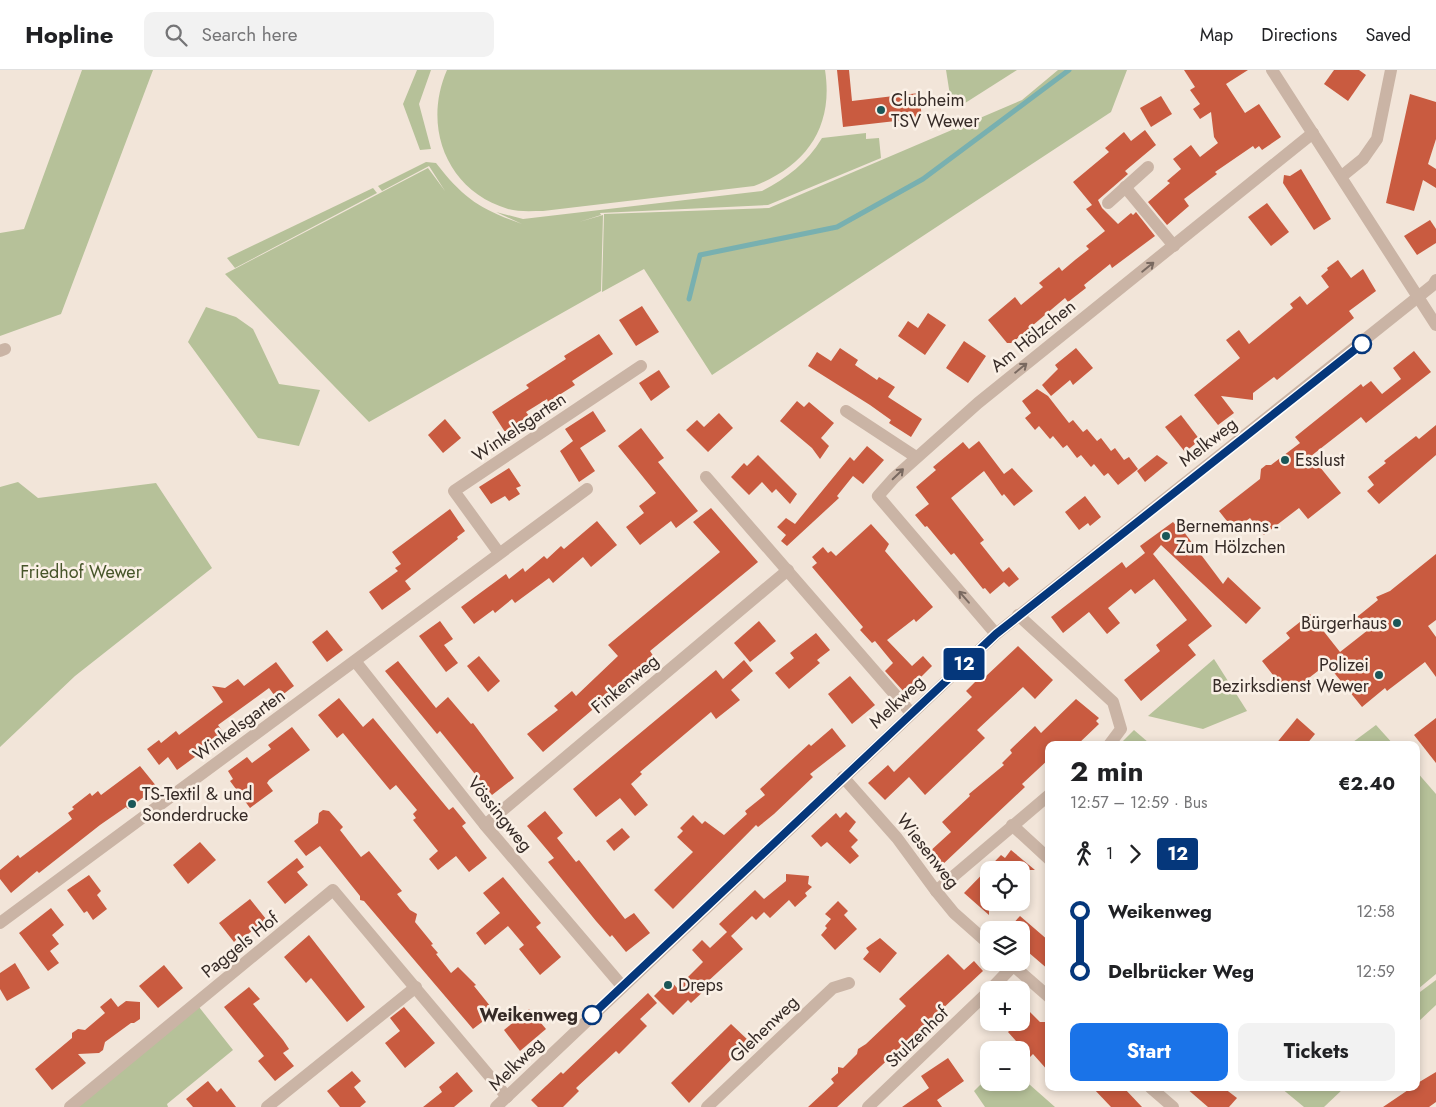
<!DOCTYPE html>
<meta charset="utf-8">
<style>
body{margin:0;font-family:Jost,sans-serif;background:#f2f2f2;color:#202124;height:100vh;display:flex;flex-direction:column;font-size:19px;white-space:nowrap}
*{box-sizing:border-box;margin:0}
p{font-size:16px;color:#757577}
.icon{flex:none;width:28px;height:28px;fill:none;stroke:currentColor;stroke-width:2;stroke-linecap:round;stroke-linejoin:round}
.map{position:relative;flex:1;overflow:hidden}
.drawer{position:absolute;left:1045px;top:671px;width:375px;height:350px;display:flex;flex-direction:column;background:#fff;border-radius:10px;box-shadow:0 2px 8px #0003}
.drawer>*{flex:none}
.badge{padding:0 10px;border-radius:4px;font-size:18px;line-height:32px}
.fabs{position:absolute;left:980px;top:791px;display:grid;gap:10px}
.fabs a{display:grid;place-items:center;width:50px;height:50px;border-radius:10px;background:#fff;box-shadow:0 2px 8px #0003;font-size:25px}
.map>.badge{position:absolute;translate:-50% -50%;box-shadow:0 0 0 2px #fff}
.legs{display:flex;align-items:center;gap:8px;height:55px;padding:0 25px;font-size:16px}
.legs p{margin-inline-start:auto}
.head{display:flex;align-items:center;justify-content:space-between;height:85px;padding:0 25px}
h1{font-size:28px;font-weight:700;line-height:38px}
.cta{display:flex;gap:10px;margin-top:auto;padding:10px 25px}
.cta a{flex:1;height:58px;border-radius:10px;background:#1a73e8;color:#fff;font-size:20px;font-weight:700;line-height:58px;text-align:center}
.cta a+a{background:#f2f2f2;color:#202124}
ul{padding:0 25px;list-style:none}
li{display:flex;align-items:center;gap:18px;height:60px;font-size:19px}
li i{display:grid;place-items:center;width:8px;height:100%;margin:0 6px;background:currentColor}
li i::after{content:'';width:12px;height:12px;margin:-6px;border:4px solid;border-radius:50%;background:#fff}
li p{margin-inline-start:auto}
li:first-child i{background:linear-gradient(#0000 50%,currentColor 0)}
li:last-child i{background:linear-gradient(currentColor 50%,#0000 0)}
header{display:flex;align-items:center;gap:30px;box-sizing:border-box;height:70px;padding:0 25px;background:#fff;border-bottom:1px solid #e0e0e0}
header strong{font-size:24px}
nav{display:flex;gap:28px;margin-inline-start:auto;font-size:18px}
.search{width:350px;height:45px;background:#f2f2f2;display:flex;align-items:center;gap:12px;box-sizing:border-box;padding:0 18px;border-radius:10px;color:#757577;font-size:19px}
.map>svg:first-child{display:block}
.green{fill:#b6c199}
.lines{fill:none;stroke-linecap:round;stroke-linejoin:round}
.stream{stroke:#78b0b0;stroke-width:5}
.building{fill:#c95b40}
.minor{stroke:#cab4a5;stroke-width:12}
.tertiary{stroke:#cab4a5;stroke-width:12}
.oneway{stroke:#796960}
.line-1-casing{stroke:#fff;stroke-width:11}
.line-1{stroke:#05377b;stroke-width:8}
.poi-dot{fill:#1b5758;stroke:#faf0e6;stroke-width:2}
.stop-1-dot{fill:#fff;stroke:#05377b;stroke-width:2.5}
.labels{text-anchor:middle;stroke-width:5;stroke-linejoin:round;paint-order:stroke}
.poi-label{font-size:18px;fill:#362b27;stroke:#faf0e6;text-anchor:start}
.street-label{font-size:18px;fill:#362b27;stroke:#faf0e6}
.park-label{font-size:18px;fill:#47552a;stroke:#faf0e6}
.stop-label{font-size:18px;font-weight:bold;fill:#362b27;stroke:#faf0e6;text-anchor:end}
</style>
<header>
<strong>Hopline</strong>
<div class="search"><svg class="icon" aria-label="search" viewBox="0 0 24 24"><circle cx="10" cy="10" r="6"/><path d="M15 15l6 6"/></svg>Search here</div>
<nav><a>Map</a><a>Directions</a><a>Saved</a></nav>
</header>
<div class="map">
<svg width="1436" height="1037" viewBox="0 0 1436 1037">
<rect width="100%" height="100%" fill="#f2e5d9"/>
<g class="green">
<path d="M82,0h71l-92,244 -61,22v-103l24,-4z"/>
<path d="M417,0h14l-12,34 12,45 -11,1 -17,-46z"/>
<path d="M447,0h378c9,57 -19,96 -71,116l-211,25c-12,0 -24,1 -35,-2 -61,-18 -86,-82 -61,-139z"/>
<path d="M946,0h71l-55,35 -11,-3z"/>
<path d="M1058,0h69l-16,42 -399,263 -68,-106 -42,23 2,-78 165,-6 253,-108z"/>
<path d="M866,63v6l13,-1 2,20 -113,47 -168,8 1,2 -22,7 24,-7 -2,76 -232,131 -144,-148 203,-106 17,23 -16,-25 -47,25 -4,-5 48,-24 10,1c28,36 44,46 86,61l-26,-12 27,7 239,-28c25,-13 45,-28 60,-53z"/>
<path d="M373,118l4,5 -142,75 -8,-10z"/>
<path d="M206,237l30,10 17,12 26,55 41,6 -21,56 -41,-8 -70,-96z"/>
<path d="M18,412l20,16 118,-15 56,85 -137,108 -75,71v-260z"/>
<path d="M1214,589l33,52 -44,18 -55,-13z"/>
<path d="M1376,655l18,20h-45z"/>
<path d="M1134,660l15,13 1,2h-31z"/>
<path d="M1416,701l20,23v180l-18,15 -2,-2z"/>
<path d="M1436,910v25l-18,17 -2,-3v-24z"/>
<path d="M199,937l34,43 -66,54 1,3h-91z"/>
<path d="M989,1006v6h32v-5l34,30h-70l-11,-16z"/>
<path d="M1281,1018h63l-20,19h-20z"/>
</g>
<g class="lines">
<path class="stream" d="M689,229l11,-44 137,-28 86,-48 146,-109"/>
</g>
<g class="building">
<path d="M837,0h12l3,31 67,-8 3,25 -79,9z"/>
<path d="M1184,0h64l-22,14 19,29 14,-9 22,33 -19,13 -3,-4 -4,3 -2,-3 -38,26 2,2 -33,25 5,7 -22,19 -19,-23 22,-19 -3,-2 14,-12 -8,-10 18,-14 9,12 18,-14 -4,-6 -3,-25 -11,7 -7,-10 7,-5 -10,-14 5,-3z"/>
<path d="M1334,0h25l7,5 -18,26 -24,-17z"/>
<path d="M1410,24l26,8v37l-8,25 8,5v19l-13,-8 -9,31 -28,-8z"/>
<path d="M1161,26l11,18 -21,13 -11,-19z"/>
<path d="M1145,60l11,15 -31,26 3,3 -30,26 4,8 16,16 13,-11 2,2 3,-3 19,24 -43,32 -2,-4 -26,21 2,3 -18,14 -3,-4 -53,45h-5l-19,-23 27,-23 6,8 22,-18 -4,-4 20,-16 3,4 13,-11 14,-11 -3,-3 19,-15 -19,-22 6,-4 -19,-23 36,-30 -4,-4 19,-16 7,9z"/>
<path d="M1301,99l30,50 -17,11 -31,-47 1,-8 6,1z"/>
<path d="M1267,133l22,29 -18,14 -23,-29z"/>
<path d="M1430,150l6,9v14l-19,12 -13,-19z"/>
<path d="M1338,190l13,18 12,-9 13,22 -27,20 5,7 -77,62 -3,-3 -21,16v7l-32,-4 13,17 -16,12 -24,-30 46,-37 -14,-18 13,-10 10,14 44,-36 -3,-4 10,-8 7,9 22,-18 -8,-11 7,-6 -1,-2z"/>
<path d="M642,236l17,26 -23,14 -17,-26z"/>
<path d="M928,243l18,12 -21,30 -27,-19 10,-15 10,7z"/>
<path d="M599,264l14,20 -41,27 3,4 -27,17 -1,-3 -21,13 3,4 -24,16 -13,-20 37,-24 -3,-3 40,-26 -2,-3z"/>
<path d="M964,271l22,15 -18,27 -22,-15z"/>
<path d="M840,278l18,12 -3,5 22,15 2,-3 16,10 -7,10 34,22 -11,18 -22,-14 2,-3 -21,-15 -62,-39 9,-14 14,9z"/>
<path d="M1076,278l17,20 -20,17 -3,-5 -19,16 -9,-11 16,-16 -3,-4z"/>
<path d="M1414,281l17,21 -65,51 -5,-6 -50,39 30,37 -33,26 -9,-11 -35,27 -14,-17 -16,12 -15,-19 41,-32 1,-10 5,-4h5l29,-22 -5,-6 66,-53 2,3 8,-6 11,13 19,-15 -8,-11z"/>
<path d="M659,300l11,17 -19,14 -12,-18z"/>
<path d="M1037,319l11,7 21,27 4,-3 10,12 4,-3 10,12 4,-3 10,13 4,-3 9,12 5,-3 9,12 -20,16 -10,-12 -4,3 -10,-12 -3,3 -10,-12 -4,3 -10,-13 -4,3 -10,-12 -3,3 -11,-13 -4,4 -10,-12 6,-5 -9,-12z"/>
<path d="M797,331l7,6 5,-5 25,21 -13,15 8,8 -9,13 -8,-11 -32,-27z"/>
<path d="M593,341l13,20 -26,17 15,23 -16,11 -19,-31 13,-10 -8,-12z"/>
<path d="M719,343l14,15 -25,24 -22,-22 11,-10 7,7z"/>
<path d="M1181,345l19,25 -15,12 -20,-25z"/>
<path d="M445,349l16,19 -18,15 -15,-18z"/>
<path d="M1436,355v30l-57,49 -12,-13 7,-6 -6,-8 18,-14 -2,-2 32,-25 3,3z"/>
<path d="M641,358l23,30 -6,4 40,49 -22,17 -5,-7 -31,24 -14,-18 18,-14 -5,-7 17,-13 -38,-47z"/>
<path d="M979,371l25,33 8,-6 21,23 -19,15 -10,-12 -2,2 -18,-25 -33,27 33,42 -4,3 23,29 6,-5 10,12 -10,8 -5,-5 -14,12 -5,-6 -2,1 -29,-36 -3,2 -24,-29 -2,1 -10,-12 14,-11 -13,-17 20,-17 -3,-3 30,-25 6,7z"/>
<path d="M867,376l17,14 -21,24 -10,-8 -16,20 2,2 -52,48 -6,-5 5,-6 -9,-8 9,-9 9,6 55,-67 4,4z"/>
<path d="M758,385l39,39 -7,10 -14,-15 -4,4 -10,-11 -13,13 -18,-18 13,-14 3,3z"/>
<path d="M1157,385l11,8 -23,19 -8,-11z"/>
<path d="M509,398l12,18 -5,2 4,6 -11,7 -4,-5 -14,8 -12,-17z"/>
<path d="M1085,426l16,21 -11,9 -2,-3 -9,7 -14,-18z"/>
<path d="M711,438l47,54 -108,89 4,6 -111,95 -16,-18 31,-24 -4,-4 18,-15 4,5 42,-40 -10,-11 112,-93 -27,-30z"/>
<path d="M450,439l15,22 -8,6 1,2 -53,42 6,8 -29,21 -13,-18 29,-21 -3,-3 6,-4 -9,-12z"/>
<path d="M597,451l20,24 -26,22 -8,-10 -30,26 -4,-5 -34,25 -3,-4 -17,14 -2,-3 -19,14 -13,-17 45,-33 3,5 14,-11 2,4 19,-16 3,3 14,-13 3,3z"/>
<path d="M1173,452l10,11 1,-1 39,52 5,-7 33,31 -15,16 -85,-79 -8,9 59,72 -24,19 8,10 -55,46 -17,-21 36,-29 -4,-6 31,-25 -33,-41 -19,15 -4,-5 -23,19 12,15 -13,11 -18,-22 -26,21 -12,-16 71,-55 4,6 19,-15 -5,-7z"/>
<path d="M871,454l18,20 -4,7 48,56 -17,15 -2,-3 -27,21 25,26 11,-10 9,10 -27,27 -20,-22 8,-8 -18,-22 -3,2 -12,-13 3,-3 -51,-60 5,-4 -5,-6 11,-10 5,6 3,-2 5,5z"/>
<path d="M1436,484v66l-8,6 8,11v40l-11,-15 -38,29 -2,-3 -23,19 -35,-43 -39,30 -26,-33 28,-23 -4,-5 24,-19 30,38 28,-22 -11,-13 21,-17 -2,-3 14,-6z"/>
<path d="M440,551l13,18 -9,6 14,18 -12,9 -27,-36z"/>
<path d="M759,551l17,20 -26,21 -16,-19z"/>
<path d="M327,560l16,20 -16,12 -15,-20z"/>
<path d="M816,563l14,17 -13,10 3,3 -31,26 -14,-16 19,-15 -4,-5z"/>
<path d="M1018,576l35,34 -18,19 -12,-12 -46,43 8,8 -60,57 -16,-18 -24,23 -17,-17 20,-18 6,7 78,-75 -6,-6 15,-15 3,2z"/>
<path d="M479,586l21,25 -12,11 -21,-26z"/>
<path d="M744,590l9,11 -22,19 9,10 -24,19 -5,-7 -71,60 2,2 -11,10 17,21 -13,11 -15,-18 -24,19 -23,-28 143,-119 7,9z"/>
<path d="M398,591l38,47 12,-11 23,27 2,-1 41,55 -22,17 -52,-64 -3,3 -52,-63z"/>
<path d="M276,592l18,24 -17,13 -8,-11 -51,37 7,10 -48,35 -9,-13 -9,8 -12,-16 12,-9 2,3 15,-12 3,4 44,-33 -11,-16 13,2 13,-9 6,7z"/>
<path d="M850,606l25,29 -23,19 -24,-30z"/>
<path d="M339,628l24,29 10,-9 76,92 4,-3 13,16 -4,3 25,32 -18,14 -13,-16 -18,14 -9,-11 9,-8 -25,-31 3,-2 -3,-4 4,-4 -21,-25 -6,5 -47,-57 -6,5 -19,-23z"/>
<path d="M1076,629l23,19 -3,3 3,3 -22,21h-28v14l-27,25 3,3 -84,79 -13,-13 23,-21 -9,-10 28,-26 -1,-2 35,-29 -2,-2 10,-10 -2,-3 25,-24 6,7z"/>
<path d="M1297,648l18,16 -9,11h-31z"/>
<path d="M1436,648v45l-22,-28z"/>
<path d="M292,657l18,23 -41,30 -2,3 6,8 -23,17 -20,-27 3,-2 -5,-8 19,-14 5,6 19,-14 -3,-4z"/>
<path d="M832,658l14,18 -36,28 3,3 -39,37 -16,13 -2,-2 -83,84 -19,-19 39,-38 -16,-15 6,-6 -3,-3 13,-13 9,9 3,-3 19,14 23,-21 -2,-3 20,-16 -5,-6 49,-45 2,2z"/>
<path d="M140,696l17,21 -29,22 -2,-2 -26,18 -61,48 -2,-2 -26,22 -11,-14v-9l18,-15 2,3 52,-39 -4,-6 6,-4 -2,-2 18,-14 2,3 6,-5 3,4z"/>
<path d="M323,740l6,1 14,16 -3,3 21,27 8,-6 33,40 -5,3 13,16 7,4 -2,8 18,22 -2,1 7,8 -2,1 15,19 7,-6 18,18 -2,1 21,26 -22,17 -109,-128 -4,-1v-4l-40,-50 -14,10 -12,-15 24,-18 1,-10z"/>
<path d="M545,741l18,22 -6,5 19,24 3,-2 46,59 9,-6 16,20 -24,19 -14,-17 -2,2 -14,-16 -48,-59 6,-4 -27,-32z"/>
<path d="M846,742l10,10 -7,9 9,9 -7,7 8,9 -9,8 -23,-22 -6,5 -10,-11 25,-23 4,5z"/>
<path d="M622,758l8,9 -16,14 -8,-10z"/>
<path d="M200,772l16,18 -28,24 -15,-19z"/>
<path d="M1011,780l24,20h-46v45l-25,-22 37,-38 4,3z"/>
<path d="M297,788l7,9 -7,5 11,13 -23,19 -18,-22z"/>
<path d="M786,804l23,2 -1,8 4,3 -7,6 2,3 -12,11 -6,-7 -19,18 -6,-6 -8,8 -4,-4 -21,20 12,13 -38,35 3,3 -17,16 -3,-3 -15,15 -19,-19 16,-16 7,8 26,-26 -11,-12 10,-10 8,8 17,-16 -8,-8 36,-34 9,9 22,-18z"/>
<path d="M89,805l12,16 -4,4 10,14 -14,11 -6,-9 -3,2 -17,-23z"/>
<path d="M503,807l38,46 -5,4 25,30 -21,18 -21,-26 5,-4 -16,-19 -23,19 -9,-12 24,-20 -17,-20z"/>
<path d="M250,829l16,20 -26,22 -2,-3 -4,4 -15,-19z"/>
<path d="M838,831l10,10 -4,4 13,14 -22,21 -14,-15 6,-7 -2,-2 6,-7 -6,-5z"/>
<path d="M51,838l13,17 -12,10 7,9 -9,7 9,12 -11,8 -29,-38z"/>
<path d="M1020,846l29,25v29l-28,-24v-16h-14z"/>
<path d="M309,865l56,72 -18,15 -36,-44 -5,5 -22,-26z"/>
<path d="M880,868l17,15 -17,20 -17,-14 6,-7 -3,-4z"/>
<path d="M948,884l16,16 10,-9 9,10 -146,136h-29l26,-24 -3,-4 7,-6v-6l5,1 14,-14 1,-5 8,-5 40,-38 -7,-7z"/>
<path d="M15,893l15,25 -23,13 -7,-12v-16z"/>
<path d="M164,895l19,23 -25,20 -19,-22z"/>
<path d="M249,917l11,12 -7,5 30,36 6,9 -6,4 11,13 -19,15 -17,-20 6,-5 -40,-49z"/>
<path d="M648,923l9,10 -17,16 7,7 -28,28 -3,-3 -40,37 3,3 -16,16h-25l-7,-7 30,-28 2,2z"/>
<path d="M111,928l7,9 8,-6 14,1v17l-6,4h-3l-26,19 -2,8 -4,3 -21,1 8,9 -34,27 -17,-21 37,-31v-5l6,-4 7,1 20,-17 -5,-6z"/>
<path d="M1021,933l19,19h9v50l-16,-18 -3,3 -22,-25 10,-10h3z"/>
<path d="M404,937l31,36 -30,25 -20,-25 15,-12 -10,-13z"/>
<path d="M529,939l17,20 -26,22 -16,-21z"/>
<path d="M731,954l18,17 -60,62 -18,-20z"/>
<path d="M948,988l16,23 -27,19 5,7h-40l27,-19 -8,-12z"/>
<path d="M352,1001l9,10 -7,6 12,15 -6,5h-20l-13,-16z"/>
<path d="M457,1002l16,19 -19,16h-31l19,-15 -3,-5z"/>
<path d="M1436,1002v30l-7,5h-46l28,-19h5v-4z"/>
<path d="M208,1011l9,11 4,-4 15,19h-43l-7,-8z"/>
<path d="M1093,1018h31l18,19h-31z"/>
<path d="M1186,1018h38l13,10 -8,9h-21z"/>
</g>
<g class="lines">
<g class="minor">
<path d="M1342,106l21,-17 14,-20 14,-69"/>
<path d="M1125,117l49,59"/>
<path d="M1108,133l40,-36"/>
<path d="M0,281l5,-2"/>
<path d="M846,341l70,46"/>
<path d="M706,407l205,236"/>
<path d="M499,483l-45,-62 187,-125"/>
<path d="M1018,545l95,87 8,27 -12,16"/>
<path d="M996,564l-118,-138 16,-18 84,-75 335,-270"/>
<path d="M355,591l130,164 137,161"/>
<path d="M843,707l54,61 39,53 18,22 35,31"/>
<path d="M485,755l303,-255"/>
<path d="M1012,755l37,34"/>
<path d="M936,821l113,-96"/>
<path d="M0,853l587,-434"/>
<path d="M1009,892l40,35"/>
<path d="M990,920l23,-24"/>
<path d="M1151,1018l22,19"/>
<path d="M70,1037l263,-217 174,207"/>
<path d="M267,1037l149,-120"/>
<path d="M496,1037l500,-473 437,-349 3,-5"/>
<path d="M707,1037l126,-119 16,-5"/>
<path d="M868,1037l121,-116"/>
</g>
<path class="tertiary" d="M1272,0l164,255"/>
</g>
<defs><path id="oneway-shaft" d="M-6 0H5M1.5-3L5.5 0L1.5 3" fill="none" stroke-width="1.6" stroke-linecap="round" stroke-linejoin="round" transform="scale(1.25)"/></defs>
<g class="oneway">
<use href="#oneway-shaft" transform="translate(1148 197) rotate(-39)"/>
<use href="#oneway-shaft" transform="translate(1021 298) rotate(-39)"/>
<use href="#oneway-shaft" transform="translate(898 404) rotate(-44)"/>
<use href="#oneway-shaft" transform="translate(964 527) rotate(-131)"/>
</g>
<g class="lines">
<defs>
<path id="line-1" d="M592,945l404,-381 366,-290"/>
</defs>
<use href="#line-1" class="line-1-casing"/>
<use href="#line-1" class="line-1"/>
</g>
<g class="poi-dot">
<circle cx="881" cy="40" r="5"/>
<circle cx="1285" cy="390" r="5"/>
<circle cx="1166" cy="466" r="5"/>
<circle cx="1397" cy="553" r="5"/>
<circle cx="1379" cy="605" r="5"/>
<circle cx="132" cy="734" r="5"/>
<circle cx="668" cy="915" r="5"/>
</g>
<g class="stop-1-dot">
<circle cx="1362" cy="274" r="9"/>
<circle cx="592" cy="945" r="9"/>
</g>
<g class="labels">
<g class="poi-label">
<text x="891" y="36">Clubheim<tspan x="891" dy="21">TSV Wewer</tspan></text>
<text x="1295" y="396">Esslust</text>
<text x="1176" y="462">Bernemanns -<tspan x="1176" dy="21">Zum Hölzchen</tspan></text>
<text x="1387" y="559" text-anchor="end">Bürgerhaus</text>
<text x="1369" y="601" text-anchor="end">Polizei<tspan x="1369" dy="21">Bezirksdienst Wewer</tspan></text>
<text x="142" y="730">TS-Textil &amp; und<tspan x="142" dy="21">Sonderdrucke</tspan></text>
<text x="678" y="921">Dreps</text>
</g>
<g class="street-label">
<text transform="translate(1033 266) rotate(-39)" y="6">Am Hölzchen</text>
<text transform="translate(519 357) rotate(-34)" y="6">Winkelsgarten</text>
<text transform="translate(1208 372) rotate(-38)" y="6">Melkweg</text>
<text transform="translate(625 614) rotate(-40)" y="6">Finkenweg</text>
<text transform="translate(897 632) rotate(-43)" y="6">Melkweg</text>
<text transform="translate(239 655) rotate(-36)" y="6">Winkelsgarten</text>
<text transform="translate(500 744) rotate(51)" y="6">Vössingweg</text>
<text transform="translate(928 781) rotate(52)" y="6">Wiesenweg</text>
<text transform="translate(240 875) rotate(-39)" y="6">Paggels Hof</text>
<text transform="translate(764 959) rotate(-44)" y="6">Glehenweg</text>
<text transform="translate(917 967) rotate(-44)" y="6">Stulzenhof</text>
<text transform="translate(516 994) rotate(-44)" y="6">Melkweg</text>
</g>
<g class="park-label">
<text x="81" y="508">Friedhof Wewer</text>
</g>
<g class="stop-label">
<text x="578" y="951">Weikenweg</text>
</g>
</g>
</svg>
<div class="fabs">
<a><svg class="icon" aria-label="locate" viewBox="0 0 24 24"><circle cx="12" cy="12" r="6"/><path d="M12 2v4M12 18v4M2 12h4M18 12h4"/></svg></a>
<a><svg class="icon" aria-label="layers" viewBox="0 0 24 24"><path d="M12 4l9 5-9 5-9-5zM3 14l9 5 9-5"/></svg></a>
<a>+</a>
<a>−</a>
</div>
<b class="badge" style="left:964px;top:594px;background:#05377b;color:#fff">12</b>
<section class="drawer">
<div class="head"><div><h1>2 min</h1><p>12:57 – 12:59 · Bus</p></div><b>€2.40</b></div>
<div class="legs"><svg class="icon" aria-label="walk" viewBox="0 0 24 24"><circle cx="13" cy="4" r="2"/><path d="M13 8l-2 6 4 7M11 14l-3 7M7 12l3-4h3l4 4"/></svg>1<svg class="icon" aria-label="forward" viewBox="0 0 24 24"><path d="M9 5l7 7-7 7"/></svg><b class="badge" style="background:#05377b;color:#fff">12</b></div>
<ul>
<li><i style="color:#05377b"></i><b>Weikenweg</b><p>12:58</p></li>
<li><i style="color:#05377b"></i><b>Delbrücker Weg</b><p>12:59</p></li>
</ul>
<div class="cta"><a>Start</a><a>Tickets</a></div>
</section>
</div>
